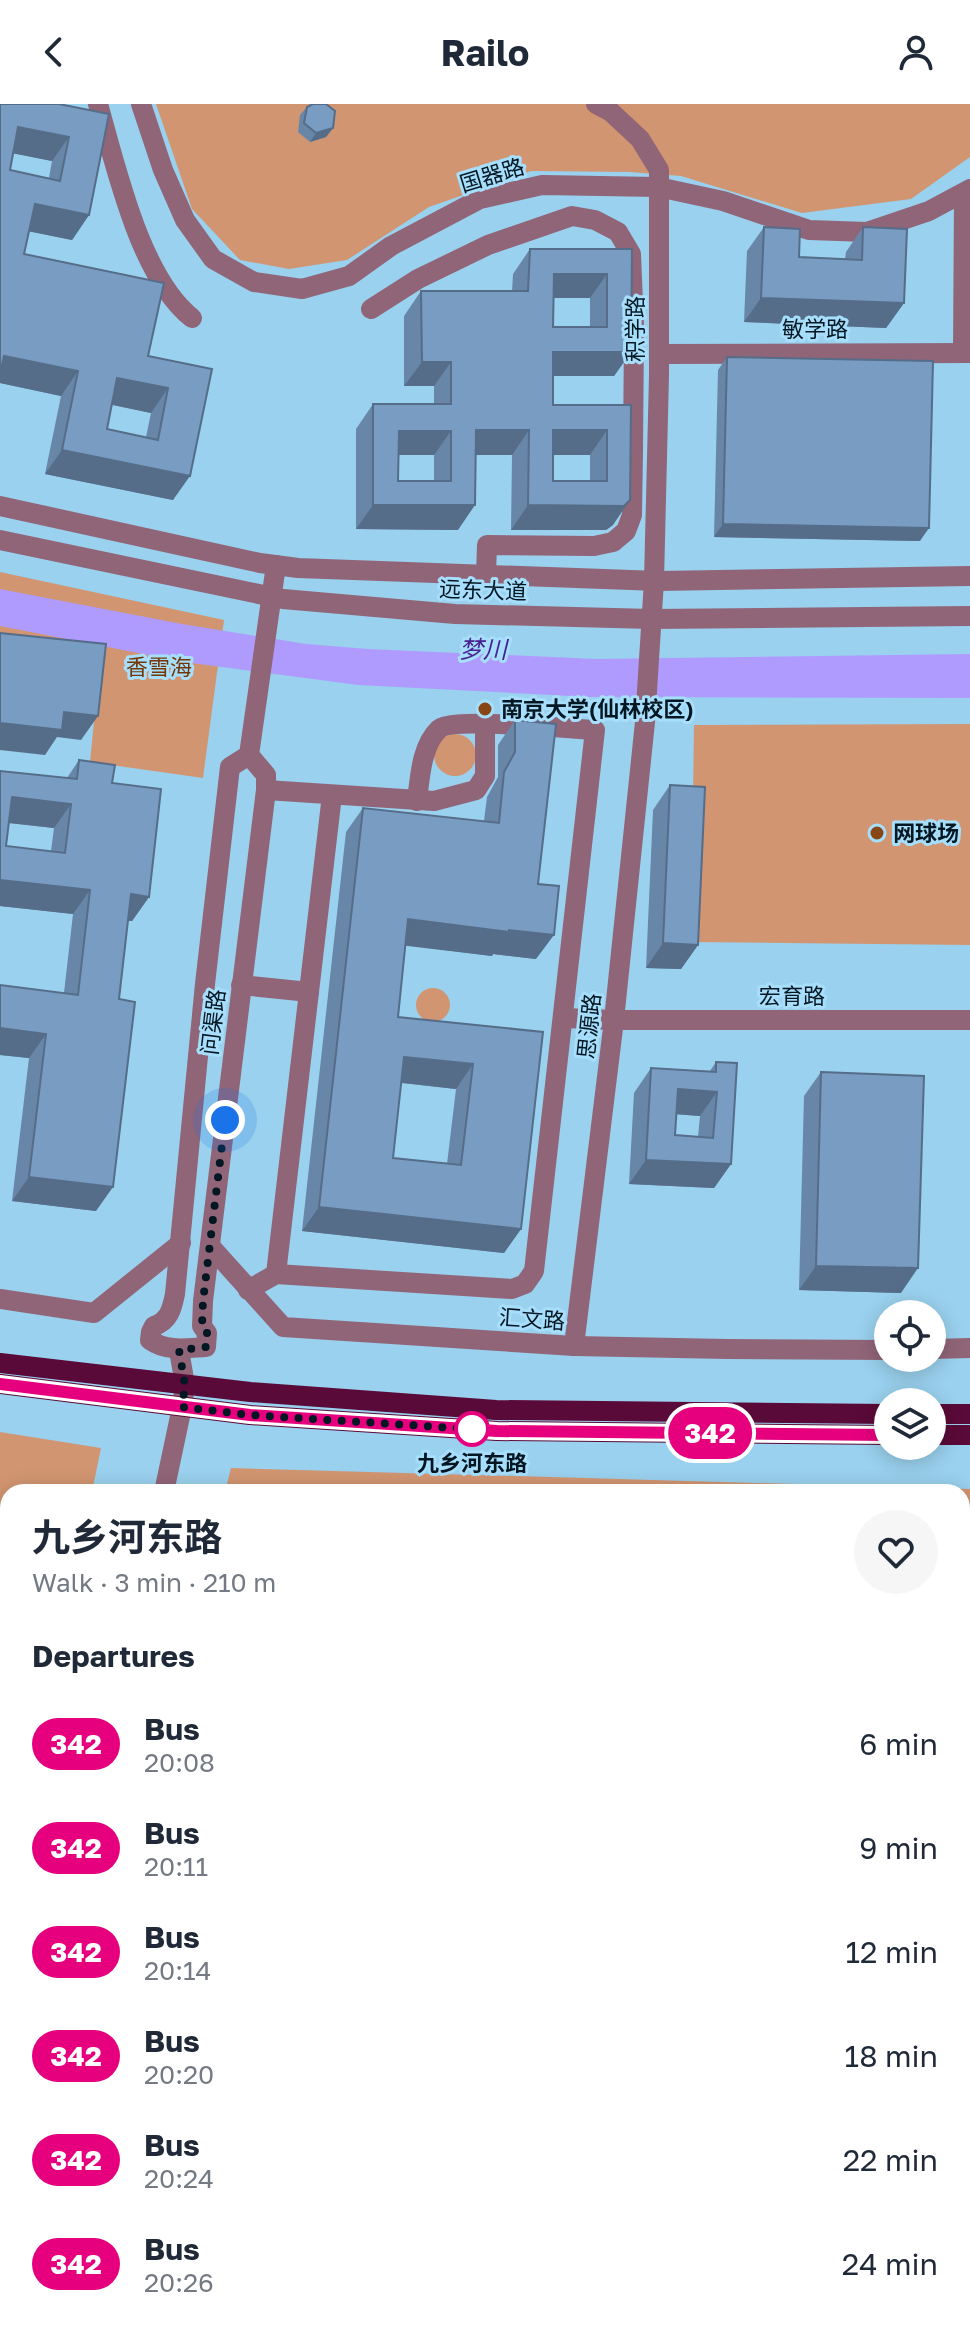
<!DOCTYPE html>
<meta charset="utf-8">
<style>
body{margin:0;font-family:"Golos Text","Noto Sans SC",sans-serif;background:#f6f6f7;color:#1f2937;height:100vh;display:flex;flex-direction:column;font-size:30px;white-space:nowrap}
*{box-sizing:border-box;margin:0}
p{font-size:26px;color:#747a83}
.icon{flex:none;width:44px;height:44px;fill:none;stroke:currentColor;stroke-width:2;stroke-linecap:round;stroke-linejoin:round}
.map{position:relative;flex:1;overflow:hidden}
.side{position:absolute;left:0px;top:1380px;width:970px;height:848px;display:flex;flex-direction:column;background:#fff;border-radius:24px 24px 0 0;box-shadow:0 4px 20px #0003}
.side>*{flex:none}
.badge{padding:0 16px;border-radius:26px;font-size:28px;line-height:52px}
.tools{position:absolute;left:874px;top:1196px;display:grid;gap:16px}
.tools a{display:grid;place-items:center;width:72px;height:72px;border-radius:50%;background:#fff;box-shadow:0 4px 20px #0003;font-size:40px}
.you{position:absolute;width:40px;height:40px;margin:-20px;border:6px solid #fff;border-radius:50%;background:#1a73e8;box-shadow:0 0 0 12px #1a73e833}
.map>.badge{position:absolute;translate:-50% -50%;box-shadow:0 0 0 4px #fff}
h2{padding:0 32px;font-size:30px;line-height:72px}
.round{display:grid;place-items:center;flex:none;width:84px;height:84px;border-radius:42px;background:#f6f6f7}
.head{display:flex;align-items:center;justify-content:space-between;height:136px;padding:0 32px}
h1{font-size:38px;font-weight:700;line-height:60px}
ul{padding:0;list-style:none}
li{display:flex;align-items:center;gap:24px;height:104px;padding:0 32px}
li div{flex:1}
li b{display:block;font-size:30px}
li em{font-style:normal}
li .badge{min-width:88px;font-weight:700;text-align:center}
header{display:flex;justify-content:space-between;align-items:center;height:104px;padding:0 32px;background:#fff;font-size:36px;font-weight:700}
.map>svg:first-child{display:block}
.green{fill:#d29571}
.water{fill:#af9bfe}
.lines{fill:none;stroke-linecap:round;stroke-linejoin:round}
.minor{stroke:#916578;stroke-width:20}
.major{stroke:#5a0a38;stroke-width:20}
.highway{stroke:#360420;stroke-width:24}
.wall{fill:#6886a8;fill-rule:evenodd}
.shaded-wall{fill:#556d88}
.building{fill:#799cc3;stroke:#556d88;stroke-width:2;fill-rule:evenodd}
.line-casing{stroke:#fff;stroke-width:18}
.line{stroke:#e6007e;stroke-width:12}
.walk{stroke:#031722;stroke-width:8;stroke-dasharray:0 14.4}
.poi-dot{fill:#884515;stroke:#a7defb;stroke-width:3}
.stop-dot{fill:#fff;stroke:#e6007e;stroke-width:4}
.labels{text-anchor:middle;stroke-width:6;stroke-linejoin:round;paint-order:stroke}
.street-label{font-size:22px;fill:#031722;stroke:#a7defb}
.park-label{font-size:22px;fill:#733604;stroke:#a7defb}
.poi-label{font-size:22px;font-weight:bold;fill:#031722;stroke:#a7defb;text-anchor:start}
.stop-label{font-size:22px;font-weight:bold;fill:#031722;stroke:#a7defb}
.water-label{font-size:24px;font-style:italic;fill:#482192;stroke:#a7defb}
</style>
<header><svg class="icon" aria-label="back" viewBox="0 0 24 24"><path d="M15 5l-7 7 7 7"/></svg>Railo<svg class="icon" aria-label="person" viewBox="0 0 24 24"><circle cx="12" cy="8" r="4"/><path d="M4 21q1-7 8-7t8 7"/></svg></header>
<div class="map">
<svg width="970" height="2228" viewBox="0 0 970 2228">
<rect width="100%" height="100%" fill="#9ad1ee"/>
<g class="green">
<path d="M156,0h814v53l-59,42 -109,14 -121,-37 -52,-4 -98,-1 -102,36 -82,53 -58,9 -49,-9 -48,-51z"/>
<path d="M0,468l224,48 -21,158 -113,-16 9,-91 -99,-12z"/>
<path d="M970,620v221l-279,-3 3,-217z"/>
<circle cx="455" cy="651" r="21"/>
<circle cx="433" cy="901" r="17"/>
<path d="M0,1328l101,16 -9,44h-84v382l-8,37z"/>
<path d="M231,1364l739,21v843h-942l2,-8h932v-832h-737z"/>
</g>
<g class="water">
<path d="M0,485l182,35 124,20 62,5 229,10 373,-5v44l-380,-1 -232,-12 -174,-23 -184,-36z"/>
<path d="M962,1993l8,1v105l-8,-2z"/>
</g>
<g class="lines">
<g class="minor">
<path d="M98,0c18,63 42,173 94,214"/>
<path d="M141,0l22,66 22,50 28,39 41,23 48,7 47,-13 42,-30 89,-47 62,-14 116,2 65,14 86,29 58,2 62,-21 41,-22"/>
<path d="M371,205l47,-30 70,-34 84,-29 23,4 23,12 13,22 3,73 -1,125 -1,63 -6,16 -13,11 -19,4 -107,-1 -1,30"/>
<path d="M963,249l1,-159"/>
<path d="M660,250l310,-1"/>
<path d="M0,402l260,57 38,5 360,13 312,-5"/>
<path d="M0,436l283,59 172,15 197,5 318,-3"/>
<path d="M249,651l-19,12 -25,217 -30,310c-3,15 -6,27 -21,32l-3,6 -1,8c17,12 37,8 56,7l1,-14 -5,-7 1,-25 63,-511v-15l-17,-20 27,-190"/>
<path d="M266,686l168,11 42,-11 9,-14v-52"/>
<path d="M241,881l68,7"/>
<path d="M563,914l51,2h356"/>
<path d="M210,1142l73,81 291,19 153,3 161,1"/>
<path d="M276,1170l56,-479"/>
<path d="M248,1186l28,-16 236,15 13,-5 9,-13 61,-541c-25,-1 -143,-13 -156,-1 -18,17 -19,49 -22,72"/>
<path d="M0,1195l94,14 87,-70"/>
<path d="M574,1242l40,-326 31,-298 9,-141 5,-206v-205l-19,-31 -29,-27 -15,-8"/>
<path d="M932,1245l38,-1"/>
<path d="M164,1388l18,-85 3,-22 -6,-35"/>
<path d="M962,1869l8,1"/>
<path d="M0,2120l8,-35"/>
</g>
<g class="major">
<path d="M0,1259l250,29 246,18 392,4"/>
<path d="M0,1280l250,31 247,16 391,4"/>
<path d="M932,1310h38"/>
<path d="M932,1331h38"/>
</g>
<g class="highway">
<path d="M0,1559l8,2"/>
<path d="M0,1618l8,2"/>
<path d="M962,1731l8,1"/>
<path d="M962,1790h8"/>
</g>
</g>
<g class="wall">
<path d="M0,0l109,10 -20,101 -17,25 -43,-9 -5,23 124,102 64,13 -39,131 -128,-26 16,-78 -61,-13zM13,49l39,8 -3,17 -39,-8zM112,301l39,8 -5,24 -39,-8z"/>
<path d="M307,3l26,21 -7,9 -16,5 -12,-10 2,-17z"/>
<path d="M764,123l35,30 46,2 1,-7 17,-25 41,76 -18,25 -142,-6 3,-71z"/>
<path d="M530,145h102l-1,103 -17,24h-61v29h78l-18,120 -7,5h-95l1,-75h-36l-18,75 -102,-1v-100l17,-25h61v-18h-30v-70l17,-25h91l1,-17zM553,194h37v29h-37zM398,351h36v26h-36zM553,351h37v26h-37z"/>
<path d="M727,253l193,184 -206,-4 4,-167z"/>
<path d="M515,616l23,164 -2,75 -43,-5 -1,2 -87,-11 -7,72 145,15 -22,197 -17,24 -202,-22 44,-399 17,-24 121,13 3,-24 11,-20v-32zM401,979l55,6 -9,75 -54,-6z"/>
<path d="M79,656l33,23 37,114 -17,24h-4l-32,290 -84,-10 17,-143 -29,-3v-70l64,8 9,-79 -73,-8v-135l67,7zM9,719l45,5 -3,23 -45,-5z"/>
<path d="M670,681l28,160 -17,24 -35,-1 7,-158z"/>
<path d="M716,958l15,102 -17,24 -85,-4 5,-91 17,-25 59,3zM676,1010l24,2 -2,21 -23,-2z"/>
<path d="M821,968l80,221 -102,-3 5,-194z"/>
</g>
<g class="shaded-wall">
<path d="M18,23l51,10 -17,24 -51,-10z"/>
<path d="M333,24l-7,9 -16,5 6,-9z"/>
<path d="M35,100l54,11 -17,25 -55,-11z"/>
<path d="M554,170h53l-17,24h-54z"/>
<path d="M761,194l143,5 -18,25 -142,-6z"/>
<path d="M553,248h78l-17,24h-78z"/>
<path d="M4,252l74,15 -17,25 -61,-13v-22z"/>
<path d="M422,258h29l-17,24h-30z"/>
<path d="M117,274l51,10 -17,25 -51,-11z"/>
<path d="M476,326h53l-17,25h-53z"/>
<path d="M553,326h54l-17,25h-54z"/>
<path d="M399,327h52l-17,24h-53z"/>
<path d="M62,346l128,26 -17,24 -128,-26z"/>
<path d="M630,396l-17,25 -7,5h-95l17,-25z"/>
<path d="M373,401h102l-17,25 -102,-1z"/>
<path d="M723,420l206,4 -9,13 -206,-4z"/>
<path d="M64,608l34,4 -17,24 -24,-3 -12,18 -45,-5v-27z"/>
<path d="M12,693l59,7 -17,24 -54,-6z"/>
<path d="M0,776l90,10 -17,24 -73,-8z"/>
<path d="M131,790l18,3 -17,24 -18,-2z"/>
<path d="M408,815l101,11 45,5 -18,24 -43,-5 -1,2 -101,-12z"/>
<path d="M663,839l35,2 -17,24 -35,-1z"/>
<path d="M0,924l46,6 -17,24 -29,-3z"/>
<path d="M404,953l69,7 -17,25 -69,-8z"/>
<path d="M678,985l39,3 -17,24 -39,-3z"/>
<path d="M646,1056l85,4 -17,24 -85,-4z"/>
<path d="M29,1073l84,10 -17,24 -84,-10z"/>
<path d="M319,1103l202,22 -17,24 -202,-22z"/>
<path d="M816,1162l102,2 -17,25 -102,-3z"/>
</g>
<g class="building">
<path d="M0,0h59l50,10 -20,101 -54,-11 -11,50 140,29 -16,73 64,13 -22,107 -128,-26 16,-79 -74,-15 -4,18zM18,23l51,10 -9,44 -50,-11zM117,274l51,10 -10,52 -51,-11z"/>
<path d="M313,0h13l9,7 -2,17 -17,5 -12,-10 3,-16z"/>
<path d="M764,123l36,2 -1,28 63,3 1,-33 44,2 -3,74 -143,-5z"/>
<path d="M530,145h102l-1,103h-78v53h78l-1,95 -6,6 -96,-1 1,-75h-53l-1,75h-102v-101h78v-42h-29l-1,-71h107zM554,170h53v53h-54zM553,326h54v51h-54zM399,327h52v50h-53z"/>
<path d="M727,253l206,4 -4,167 -206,-4z"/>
<path d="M0,529l106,11 -8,72 -34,-4 -2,18 -62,-7z"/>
<path d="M515,616l41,4 -18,160 21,2 -5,49 -45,-5v2l-101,-13 -10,98 145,15 -22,197 -202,-22 44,-399 136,15 5,-51 11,-20zM404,953l69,7 -12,101 -68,-7z"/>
<path d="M79,656l36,5 -3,18 49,6 -12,108 -18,-3 -12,105 16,3 -22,185 -84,-10 17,-143 -46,-6v-43l78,10 12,-105 -90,-10v-109l77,8zM12,693l59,7 -6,49 -59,-7z"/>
<path d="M670,681l35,2 -7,158 -35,-2z"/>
<path d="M716,958l21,1 -6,101 -85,-4 5,-92 65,4zM678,985l39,3 -4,46 -38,-3z"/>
<path d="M821,968l103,4 -6,192 -102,-2z"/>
</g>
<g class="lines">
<defs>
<path id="line" d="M0,1280l250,31 247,16 391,4"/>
</defs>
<use href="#line" class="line-casing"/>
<use href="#line" class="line"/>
<path class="walk" d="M225,1016l-22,181 -1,25 5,7 -1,14 -27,3 6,35 -3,22 68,8 222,14"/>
</g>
<g class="poi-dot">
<circle cx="485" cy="605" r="8"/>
<circle cx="877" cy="729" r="8"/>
</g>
<circle class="stop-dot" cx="472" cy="1325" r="16"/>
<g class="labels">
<g class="street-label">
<text transform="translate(492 71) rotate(-17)" y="8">国器路</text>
<text transform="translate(635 225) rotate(-90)" y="8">积学路</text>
<text x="815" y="233">敏学路</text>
<text transform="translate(483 486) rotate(2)" y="8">远东大道</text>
<text x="792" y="900">宏育路</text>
<text transform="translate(213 918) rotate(-83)" y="8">问渠路</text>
<text transform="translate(589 922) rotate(-84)" y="8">思源路</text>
<text transform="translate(532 1215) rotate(4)" y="8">汇文路</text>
</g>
<g class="park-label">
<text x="159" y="571">香雪海</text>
</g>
<g class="poi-label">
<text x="501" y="613">南京大学(仙林校区)</text>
<text x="893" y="737">网球场</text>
</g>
<g class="stop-label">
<text x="472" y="1367">九乡河东路</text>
</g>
<g class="water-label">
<text x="483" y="554">梦川</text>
</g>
</g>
</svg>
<div class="tools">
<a><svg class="icon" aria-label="locate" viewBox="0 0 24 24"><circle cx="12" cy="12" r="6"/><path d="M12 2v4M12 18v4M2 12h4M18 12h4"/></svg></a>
<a><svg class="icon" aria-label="layers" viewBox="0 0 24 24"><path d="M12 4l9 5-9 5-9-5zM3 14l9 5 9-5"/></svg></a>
</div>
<div class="you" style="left:225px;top:1016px"></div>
<b class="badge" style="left:710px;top:1329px;background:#e6007e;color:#fff">342</b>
<section class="side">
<div class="head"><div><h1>九乡河东路</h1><p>Walk · 3 min · 210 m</p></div><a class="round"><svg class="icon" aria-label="heart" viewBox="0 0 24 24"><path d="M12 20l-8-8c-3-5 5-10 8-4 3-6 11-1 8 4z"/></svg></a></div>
<h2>Departures</h2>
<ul>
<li><span class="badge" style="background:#e6007e;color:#fff">342</span><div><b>Bus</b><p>20:08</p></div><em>6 min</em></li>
<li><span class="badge" style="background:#e6007e;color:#fff">342</span><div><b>Bus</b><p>20:11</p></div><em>9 min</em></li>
<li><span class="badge" style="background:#e6007e;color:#fff">342</span><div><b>Bus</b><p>20:14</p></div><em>12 min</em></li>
<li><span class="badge" style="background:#e6007e;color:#fff">342</span><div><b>Bus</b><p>20:20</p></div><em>18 min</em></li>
<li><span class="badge" style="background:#e6007e;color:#fff">342</span><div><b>Bus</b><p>20:24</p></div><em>22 min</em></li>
<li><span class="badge" style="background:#e6007e;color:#fff">342</span><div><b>Bus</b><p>20:26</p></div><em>24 min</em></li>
</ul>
</section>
</div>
